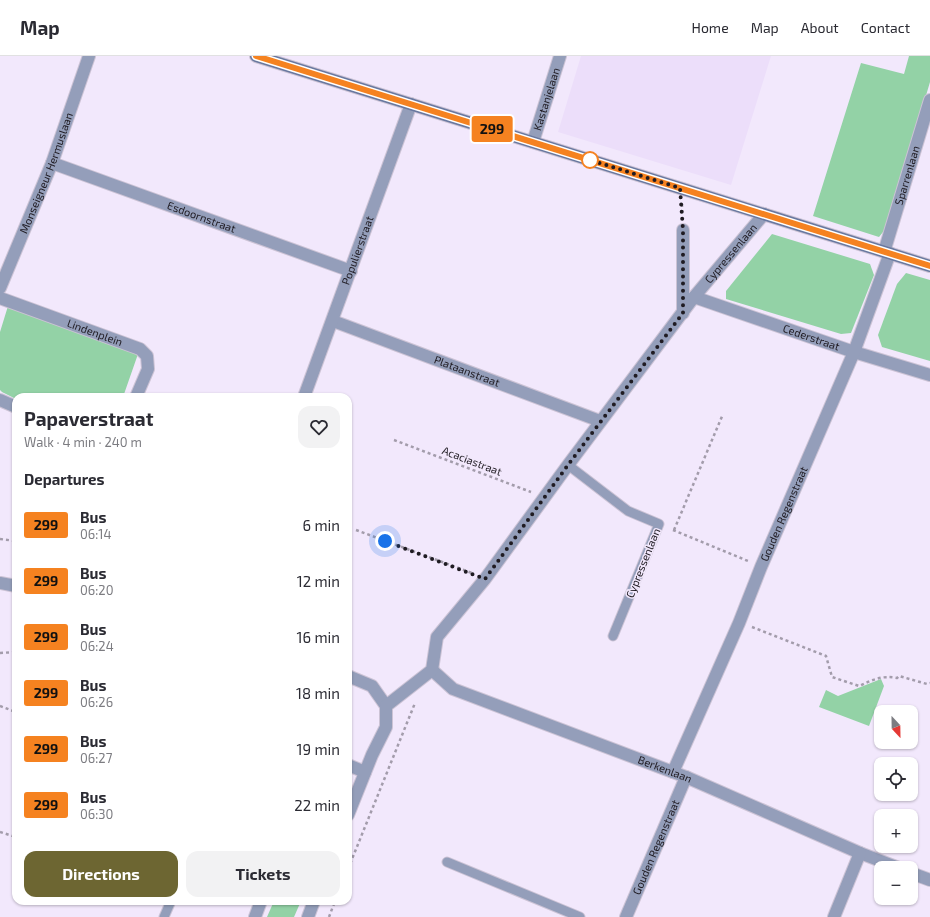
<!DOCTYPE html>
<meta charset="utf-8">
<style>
body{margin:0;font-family:"Exo 2",sans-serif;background:#f2f2f3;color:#2b2b33;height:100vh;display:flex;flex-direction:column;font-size:15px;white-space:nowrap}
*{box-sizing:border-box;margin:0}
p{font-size:13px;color:#7c7c81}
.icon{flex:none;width:22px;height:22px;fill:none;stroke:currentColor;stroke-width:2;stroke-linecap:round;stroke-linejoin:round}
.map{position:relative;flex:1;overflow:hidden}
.drawer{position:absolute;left:12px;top:337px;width:340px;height:512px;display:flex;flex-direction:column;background:#fff;border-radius:12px;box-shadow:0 1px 3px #0004}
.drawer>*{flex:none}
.badge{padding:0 8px;border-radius:3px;font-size:14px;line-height:26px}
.needle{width:26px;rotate:158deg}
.buttons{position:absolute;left:874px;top:649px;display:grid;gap:8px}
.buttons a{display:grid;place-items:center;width:44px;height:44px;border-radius:8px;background:#fff;box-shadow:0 1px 3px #0004;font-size:20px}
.you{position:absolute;width:20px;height:20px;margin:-10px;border:3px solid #fff;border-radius:50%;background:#1a73e8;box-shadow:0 0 0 6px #1a73e833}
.map>.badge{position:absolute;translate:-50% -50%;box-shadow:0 0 0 2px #fff}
h2{padding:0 12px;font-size:15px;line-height:36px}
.round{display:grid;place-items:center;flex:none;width:42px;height:42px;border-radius:12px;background:#f2f2f3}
.overview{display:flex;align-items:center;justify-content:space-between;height:68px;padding:0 12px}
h1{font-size:19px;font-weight:700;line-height:30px}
.cta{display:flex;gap:8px;margin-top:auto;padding:8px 12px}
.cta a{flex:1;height:46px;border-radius:12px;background:#6d6632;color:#fff;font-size:16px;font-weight:700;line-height:46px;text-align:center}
.cta a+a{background:#f2f2f3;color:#2b2b33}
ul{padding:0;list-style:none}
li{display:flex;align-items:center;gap:12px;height:56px;padding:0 12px}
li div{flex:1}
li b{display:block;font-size:15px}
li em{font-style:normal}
li .badge{min-width:44px;font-weight:700;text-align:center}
header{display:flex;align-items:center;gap:24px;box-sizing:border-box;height:56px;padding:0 20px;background:#fff;border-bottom:1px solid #e1e1e2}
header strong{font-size:19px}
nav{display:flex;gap:22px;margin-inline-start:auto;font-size:14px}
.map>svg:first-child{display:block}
.built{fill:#ecdefa}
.green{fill:#93d2a6}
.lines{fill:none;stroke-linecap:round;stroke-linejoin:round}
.lane-casing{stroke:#ccc3d5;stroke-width:11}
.street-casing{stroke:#ccc3d5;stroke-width:14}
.secondary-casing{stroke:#ccc3d5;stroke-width:14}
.path{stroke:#a39cab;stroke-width:2.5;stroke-dasharray:3 3;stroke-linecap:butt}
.lane{stroke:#949eba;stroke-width:9}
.street{stroke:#949eba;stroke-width:12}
.secondary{stroke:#6978a0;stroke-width:12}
.line-casing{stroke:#fff;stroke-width:9}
.line{stroke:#f58220;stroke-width:6}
.walk{stroke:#1f1b22;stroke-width:4;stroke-dasharray:0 7.2}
.stop-dot{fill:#fff;stroke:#f58220;stroke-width:2}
.labels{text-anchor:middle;stroke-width:3;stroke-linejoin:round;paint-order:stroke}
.street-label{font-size:11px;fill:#1f1b22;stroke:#f2e8fc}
</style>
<header>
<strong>Map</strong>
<nav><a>Home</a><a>Map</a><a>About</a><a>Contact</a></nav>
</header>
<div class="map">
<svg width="930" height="861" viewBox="0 0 930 861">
<rect width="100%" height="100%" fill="#f2e8fc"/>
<path class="built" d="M581,0h190l-40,129 -173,-53z"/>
<g class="green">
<path d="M909,0h21v26l-43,145 -8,10 -66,-21 48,-153 43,11z"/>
<path d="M772,178l98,30 4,11 -23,58 -10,1 -115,-35v-8z"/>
<path d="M906,217l24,7v81l-48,-14 -4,-12 19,-51z"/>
<path d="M8,250l130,48 -15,43h-107v2l-14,-7 -2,-2v-58z"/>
<path d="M881,623l3,7 -15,40 -50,-19 7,-17 12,6z"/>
<path d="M274,845h27l-7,16h-27z"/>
</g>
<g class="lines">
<defs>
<g id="lane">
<path d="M568,409l60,46 31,13 -46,112"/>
<path d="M447,806l133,55"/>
<path d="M164,861l7,-16"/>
</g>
<g id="street">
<path id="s1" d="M533,86l27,-86"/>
<path id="s2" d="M52,107l299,108"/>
<path id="s3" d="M884,196l46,-152"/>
<path id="s4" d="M0,232l52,-125 37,-107"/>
<path id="s5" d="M694,241l160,55 76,23"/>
<path id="s6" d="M0,242l140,51 7,7 1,13 -12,28"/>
<path d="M683,257v-83"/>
<path id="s7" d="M333,265l267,100"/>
<path id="s8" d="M304,341l107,-293"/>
<path d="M0,344l16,7"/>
<path d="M0,527l16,3"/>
<path id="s9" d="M432,614l21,19 233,88 174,76 39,15"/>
<path d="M348,620l24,10 14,20"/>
<path d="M348,709l17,7"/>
<path id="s10" d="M673,716l66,-149 22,-56 93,-215 36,-99"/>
<path id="s11" d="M348,759l24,-60 14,-28v-21l46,-36 5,-33 48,-58 83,-114 126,-168 70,-83"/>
<path d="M911,817l19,7"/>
<path d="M255,861l6,-16"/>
<path d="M308,861l6,-16"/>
<path id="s12" d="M626,861l60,-140"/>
<path d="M834,861l26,-64"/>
</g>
<path id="secondary" d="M256,0l674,210"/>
</defs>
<use href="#lane" class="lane-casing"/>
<use href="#street" class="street-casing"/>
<use href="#secondary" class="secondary-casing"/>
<g class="path">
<path d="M682,148v11"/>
<path d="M394,384l137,52"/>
<path d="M356,474l116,43"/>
<path d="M673,474l75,31"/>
<path d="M674,474l49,-116"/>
<path d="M0,483l16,2"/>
<path d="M752,571l74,29 6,21 27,9c13,-6 23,-11 38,-8l2,-2 28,8 3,-1"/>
<path d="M0,597l16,-1"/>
<path d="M0,650l16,6"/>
<path d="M0,776l16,5"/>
<path d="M348,813l67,-166"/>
<path d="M329,861l6,-16"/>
</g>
<use href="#lane" class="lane"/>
<use href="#street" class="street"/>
<use href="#secondary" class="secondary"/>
</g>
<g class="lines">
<defs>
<path id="line" d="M256,0l674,210"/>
</defs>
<use href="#line" class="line-casing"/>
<use href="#line" class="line"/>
<path class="walk" d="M385,485l100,38 83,-114 115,-152v-83l-3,-42 -90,-28"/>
</g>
<circle class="stop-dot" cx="590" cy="104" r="8"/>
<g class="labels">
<g class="street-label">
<text dy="4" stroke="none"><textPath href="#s1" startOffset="45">Kastanjelaan</textPath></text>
<text dy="4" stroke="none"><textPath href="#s4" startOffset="124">Monseigneur Hermuslaan</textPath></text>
<text dy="4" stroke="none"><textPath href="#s3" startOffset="80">Sparrenlaan</textPath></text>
<text dy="4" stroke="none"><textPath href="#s2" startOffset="159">Esdoornstraat</textPath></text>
<text dy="4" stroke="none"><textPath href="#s8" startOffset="156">Populierstraat</textPath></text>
<text dy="4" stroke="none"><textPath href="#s11" startOffset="692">Cypressenlaan</textPath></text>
<text dy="4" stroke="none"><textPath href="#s6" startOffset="101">Lindenplein</textPath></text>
<text dy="4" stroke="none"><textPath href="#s5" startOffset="124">Cederstraat</textPath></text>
<text dy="4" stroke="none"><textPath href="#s7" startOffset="143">Plataanstraat</textPath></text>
<text transform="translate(472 405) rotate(21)" y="4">Acaciastraat</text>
<text dy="4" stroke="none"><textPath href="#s10" startOffset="281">Gouden Regenstraat</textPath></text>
<text transform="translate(643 507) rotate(-68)" y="4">Cypressenlaan</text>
<text dy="4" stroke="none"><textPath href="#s9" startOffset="255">Berkenlaan</textPath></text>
<text dy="4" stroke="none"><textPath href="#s12" startOffset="76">Gouden Regenstraat</textPath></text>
</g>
</g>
</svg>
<div class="buttons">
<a><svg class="needle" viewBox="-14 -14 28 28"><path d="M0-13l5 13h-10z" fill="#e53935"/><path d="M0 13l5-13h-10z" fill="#7c7c81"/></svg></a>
<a><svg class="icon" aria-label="locate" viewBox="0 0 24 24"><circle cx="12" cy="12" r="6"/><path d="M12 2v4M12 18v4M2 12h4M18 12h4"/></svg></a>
<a>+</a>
<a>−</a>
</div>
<div class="you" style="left:385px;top:485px"></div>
<b class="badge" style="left:492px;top:73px;background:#f58220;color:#111">299</b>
<section class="drawer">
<div class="overview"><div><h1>Papaverstraat</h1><p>Walk · 4 min · 240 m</p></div><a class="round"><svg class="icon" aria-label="heart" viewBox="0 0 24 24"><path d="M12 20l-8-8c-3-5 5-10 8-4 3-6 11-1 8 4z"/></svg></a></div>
<h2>Departures</h2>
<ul>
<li><span class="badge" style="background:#f58220;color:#111">299</span><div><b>Bus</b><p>06:14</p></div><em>6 min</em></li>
<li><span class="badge" style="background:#f58220;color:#111">299</span><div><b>Bus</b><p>06:20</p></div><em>12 min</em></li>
<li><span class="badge" style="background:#f58220;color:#111">299</span><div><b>Bus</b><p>06:24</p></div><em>16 min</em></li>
<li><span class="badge" style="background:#f58220;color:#111">299</span><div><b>Bus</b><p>06:26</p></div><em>18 min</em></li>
<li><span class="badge" style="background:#f58220;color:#111">299</span><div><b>Bus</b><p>06:27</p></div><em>19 min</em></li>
<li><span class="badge" style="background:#f58220;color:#111">299</span><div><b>Bus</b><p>06:30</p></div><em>22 min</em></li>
</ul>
<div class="cta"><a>Directions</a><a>Tickets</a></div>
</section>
</div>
